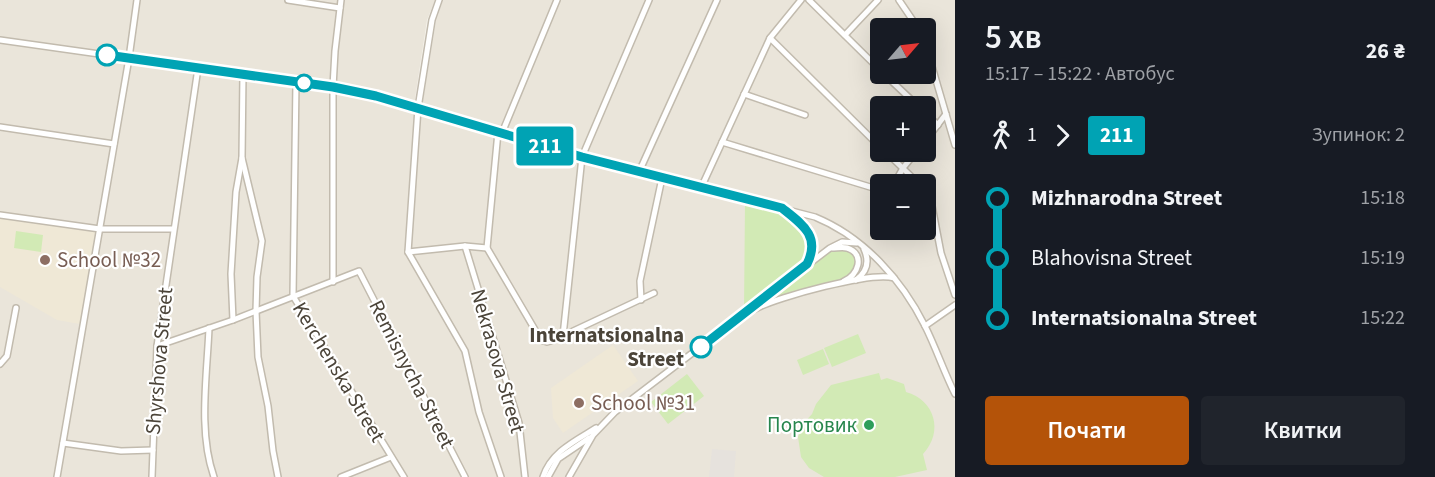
<!DOCTYPE html>
<html lang="uk">
<meta charset="utf-8">
<style>
body{margin:0;font-family:"Source Sans 3",sans-serif;background:#20242c;color:#f1f3f6;height:100vh;display:flex;flex-direction:column;font-size:22px;white-space:nowrap}
*{box-sizing:border-box;margin:0}
p{font-size:20px;color:#9ea1a6}
.icon{flex:none;width:33px;height:33px;fill:none;stroke:currentColor;stroke-width:2;stroke-linecap:round;stroke-linejoin:round}
.map{position:relative;flex:1;overflow:hidden}
.sheet{display:flex;flex-direction:column;background:#171b24;width:480px}
.sheet>*{flex:none}
.badge{padding:0 12px;border-radius:4px;font-size:21px;line-height:39px}
.needle{width:39px;rotate:62deg}
.buttons{position:absolute;left:870px;top:18px;display:grid;gap:12px}
.buttons a{display:grid;place-items:center;width:66px;height:66px;border-radius:6px;background:#171b24;box-shadow:0 6px 24px #0002;font-size:30px}
.map>.badge{position:absolute;translate:-50% -50%;box-shadow:0 0 0 3px #fff}
.legs{display:flex;align-items:center;gap:9px;height:66px;padding:0 30px;font-size:20px}
.legs p{margin-inline-start:auto}
.head{display:flex;align-items:center;justify-content:space-between;height:102px;padding:0 30px}
h1{font-size:33px;font-weight:600;line-height:45px}
.button{display:flex;gap:12px;margin-top:auto;padding:12px 30px}
.button a{flex:1;height:69px;border-radius:6px;background:#b45309;color:#fff;font-size:24px;font-weight:600;line-height:69px;text-align:center}
.button a+a{background:#20242c;color:#f1f3f6}
ul{padding:0 30px;list-style:none}
li{display:flex;align-items:center;gap:21px;height:60px;font-size:22px}
li i{display:grid;place-items:center;width:9px;height:100%;margin:0 8px;background:currentColor}
li i::after{content:'';width:15px;height:15px;margin:-8px;border:4px solid;border-radius:50%;background:#171b24}
li p{margin-inline-start:auto}
li:first-child i{background:linear-gradient(#0000 50%,currentColor 0)}
li:last-child i{background:linear-gradient(currentColor 50%,#0000 0)}
main{display:flex;flex:1;min-height:0}
.map>svg:first-child{display:block}
.residential{fill:#eae5da;fill-rule:evenodd}
.industrial{fill:#e6e2dd}
.education{fill:#efe8d6}
.green{fill:#d2eab5}
.lines{fill:none;stroke-linecap:round;stroke-linejoin:round}
.minor-casing{stroke:#c2bbae;stroke-width:8}
.minor{stroke:#fff;stroke-width:5}
.line-1-casing{stroke:#fff;stroke-width:14}
.line-1{stroke:#00a3b4;stroke-width:9}
.stop-1-dot{fill:#fff;stroke:#00a3b4;stroke-width:3}
.education-dot{fill:#8d6e63;stroke:#fff;stroke-width:2}
.leisure-dot{fill:#2e9e5b;stroke:#fff;stroke-width:2}
.labels{text-anchor:middle;stroke-width:4.5;stroke-linejoin:round;paint-order:stroke}
.education-label{font-size:21px;fill:#785e54;stroke:#fff;text-anchor:start}
.stop-label{font-size:21px;font-weight:bold;fill:#4b4439;stroke:#fff;text-anchor:end}
.street-label{font-size:21px;fill:#4b4439;stroke:#fff}
.leisure-label{font-size:21px;fill:#27864d;stroke:#fff;text-anchor:end}
</style>
<main>
<div class="map">
<svg width="955" height="477" viewBox="0 0 955 477">
<rect width="100%" height="100%" fill="#f6f3ec"/>
<g class="residential">
<path d="M0,0h435l-8,20 -13,85 -79,-20 -335,-48z"/>
<path d="M443,0h512v387l-36,-80 -21,-30 -35,-34 -35,-23 -45,-14 -200,-52 -161,-47 14,-86zM880,28h46v46h-46zM880,106h46v46h-46zM880,184h46v46h-46z"/>
<path d="M0,43l333,46 84,21 165,49 199,51 45,15 33,22 19,16 16,18 19,28 42,92v76h-955z"/>
</g>
<path class="industrial" d="M712,449l24,2 -2,26h-25z"/>
<g class="education">
<path d="M0,218l95,14 -15,92 -23,-4 -57,-33z"/>
<path d="M613,345l25,36 -75,52 -10,-15 -2,-30z"/>
</g>
<g class="green">
<path d="M745,202c11,2 26,4 36,9 17,9 40,35 22,53 -16,17 -40,32 -59,47z"/>
<path d="M16,231l27,4 -2,17 -27,-4z"/>
<path d="M831,250l16,1 8,6 1,10c-3,4 -6,8 -10,11 -25,13 -58,12 -85,26z"/>
<path d="M858,334l8,19 -34,14 -8,-19z"/>
<path d="M823,349l6,15 -26,11 -6,-15z"/>
<path d="M879,373l2,7 6,-2 17,6 2,8c29,8 38,40 17,62l4,16 -32,7h-71l-15,-9 -8,-11 -3,-20 5,-13 9,-10 4,-10 15,-19z"/>
<path d="M687,374l17,22 -36,28 -17,-22z"/>
</g>
<g class="lines">
<defs>
<g id="minor">
<path d="M288,0l52,8"/>
<path d="M439,0l-7,20 -14,88 -10,144 57,99 14,61 22,65"/>
<path d="M809,0l71,70"/>
<path d="M899,0l19,28"/>
<path d="M845,35l33,-35"/>
<path d="M770,38l110,109"/>
<path d="M0,40l333,47 85,21 164,49 233,60c49,20 87,63 110,109 11,22 19,46 30,68"/>
<path d="M926,46l29,99"/>
<path d="M884,74l34,32"/>
<path d="M296,82l-3,214 111,181"/>
<path d="M744,94l61,21"/>
<path d="M926,114l12,11"/>
<path d="M0,127l114,17"/>
<path d="M498,132l-11,116 54,92 6,2 7,-2 100,-47"/>
<path d="M502,133l55,-133"/>
<path d="M926,140l20,-26"/>
<path d="M722,142l158,48"/>
<path d="M886,152l33,32"/>
<path d="M242,158l20,83 -5,36 -1,34 2,46 10,49 5,45 5,26"/>
<path d="M639,172l78,-172"/>
<path d="M894,184l9,-16 13,-16"/>
<path d="M701,188l69,-150 31,-38"/>
<path d="M926,192l6,14 9,47 14,42"/>
<path d="M786,211c17,14 34,28 21,52"/>
<path d="M0,215l100,14h73"/>
<path d="M465,246l54,177 6,54"/>
<path d="M832,248c5,0 11,-1 15,0 19,6 11,28 -3,33"/>
<path d="M408,252l57,-6 22,2"/>
<path d="M856,280c11,-8 14,-18 8,-31"/>
<path d="M333,282v-195l2,-36 6,-51"/>
<path d="M641,300l-1,-19 22,-103"/>
<path d="M755,309c22,-12 118,-38 139,-31"/>
<path d="M233,320l-2,-46 5,-82 6,-34 1,-84"/>
<path d="M925,326l30,-21"/>
<path d="M209,328c-2,48 -11,104 5,149"/>
<path d="M563,336l19,-179 67,-157"/>
<path d="M157,346l76,-26 126,-49 106,206"/>
<path d="M0,364l7,-8 9,-48"/>
<path d="M63,443l58,8 32,-1"/>
<path d="M57,477l72,-419 8,-58"/>
<path d="M152,477l5,-131 41,-278"/>
<path d="M341,477l50,-20"/>
<path d="M543,477c8,-25 32,-36 53,-49"/>
<path d="M548,477l10,-18 31,-21"/>
<path d="M569,477l24,-42 22,-23 215,-164 12,-6 15,1"/>
</g>
</defs>
<use href="#minor" class="minor-casing"/>
<use href="#minor" class="minor"/>
</g>
<g class="lines">
<defs>
<path id="line-1" d="M107,55l226,32 43,9 206,61 200,51c20,16 39,28 25,56l-106,83"/>
</defs>
<use href="#line-1" class="line-1-casing"/>
<use href="#line-1" class="line-1"/>
</g>
<g class="stop-1-dot">
<circle cx="107" cy="55" r="10"/>
<circle cx="304" cy="83" r="8"/>
<circle cx="701" cy="347" r="10"/>
</g>
<g class="education-dot">
<circle cx="45" cy="260" r="6"/>
<circle cx="579" cy="403" r="6"/>
</g>
<circle class="leisure-dot" cx="869" cy="425" r="6"/>
<g class="labels">
<g class="education-label">
<text x="57" y="267">School №32</text>
<text x="591" y="410">School №31</text>
</g>
<g class="stop-label">
<text x="684" y="342">Internatsionalna<tspan x="684" dy="24">Street</tspan></text>
</g>
<g class="street-label">
<text transform="translate(159 361) rotate(-85)" y="7">Shyrshova Street</text>
<text transform="translate(498 361) rotate(74)" y="7">Nekrasova Street</text>
<text transform="translate(339 372) rotate(59)" y="7">Kerchenska Street</text>
<text transform="translate(412 374) rotate(63)" y="7">Remisnycha Street</text>
</g>
<g class="leisure-label">
<text x="857" y="432">Портовик</text>
</g>
</g>
</svg>
<div class="buttons">
<a><svg class="needle" viewBox="-14 -14 28 28"><path d="M0-13l5 13h-10z" fill="#e53935"/><path d="M0 13l5-13h-10z" fill="#9ea1a6"/></svg></a>
<a>+</a>
<a>−</a>
</div>
<b class="badge" style="left:545px;top:146px;background:#00a3b4;color:#fff">211</b>
</div>
<section class="sheet">
<div class="head"><div><h1>5 хв</h1><p>15:17 – 15:22 · Автобус</p></div><b>26 ₴</b></div>
<div class="legs"><svg class="icon" aria-label="walk" viewBox="0 0 24 24"><circle cx="13" cy="4" r="2"/><path d="M13 8l-2 6 4 7M11 14l-3 7M7 12l3-4h3l4 4"/></svg>1<svg class="icon" aria-label="forward" viewBox="0 0 24 24"><path d="M9 5l7 7-7 7"/></svg><b class="badge" style="background:#00a3b4;color:#fff">211</b><p>Зупинок: 2</p></div>
<ul>
<li><i style="color:#00a3b4"></i><b>Mizhnarodna Street</b><p>15:18</p></li>
<li><i style="color:#00a3b4"></i><span>Blahovisna Street</span><p>15:19</p></li>
<li><i style="color:#00a3b4"></i><b>Internatsionalna Street</b><p>15:22</p></li>
</ul>
<div class="button"><a>Почати</a><a>Квитки</a></div>
</section>
</main>
